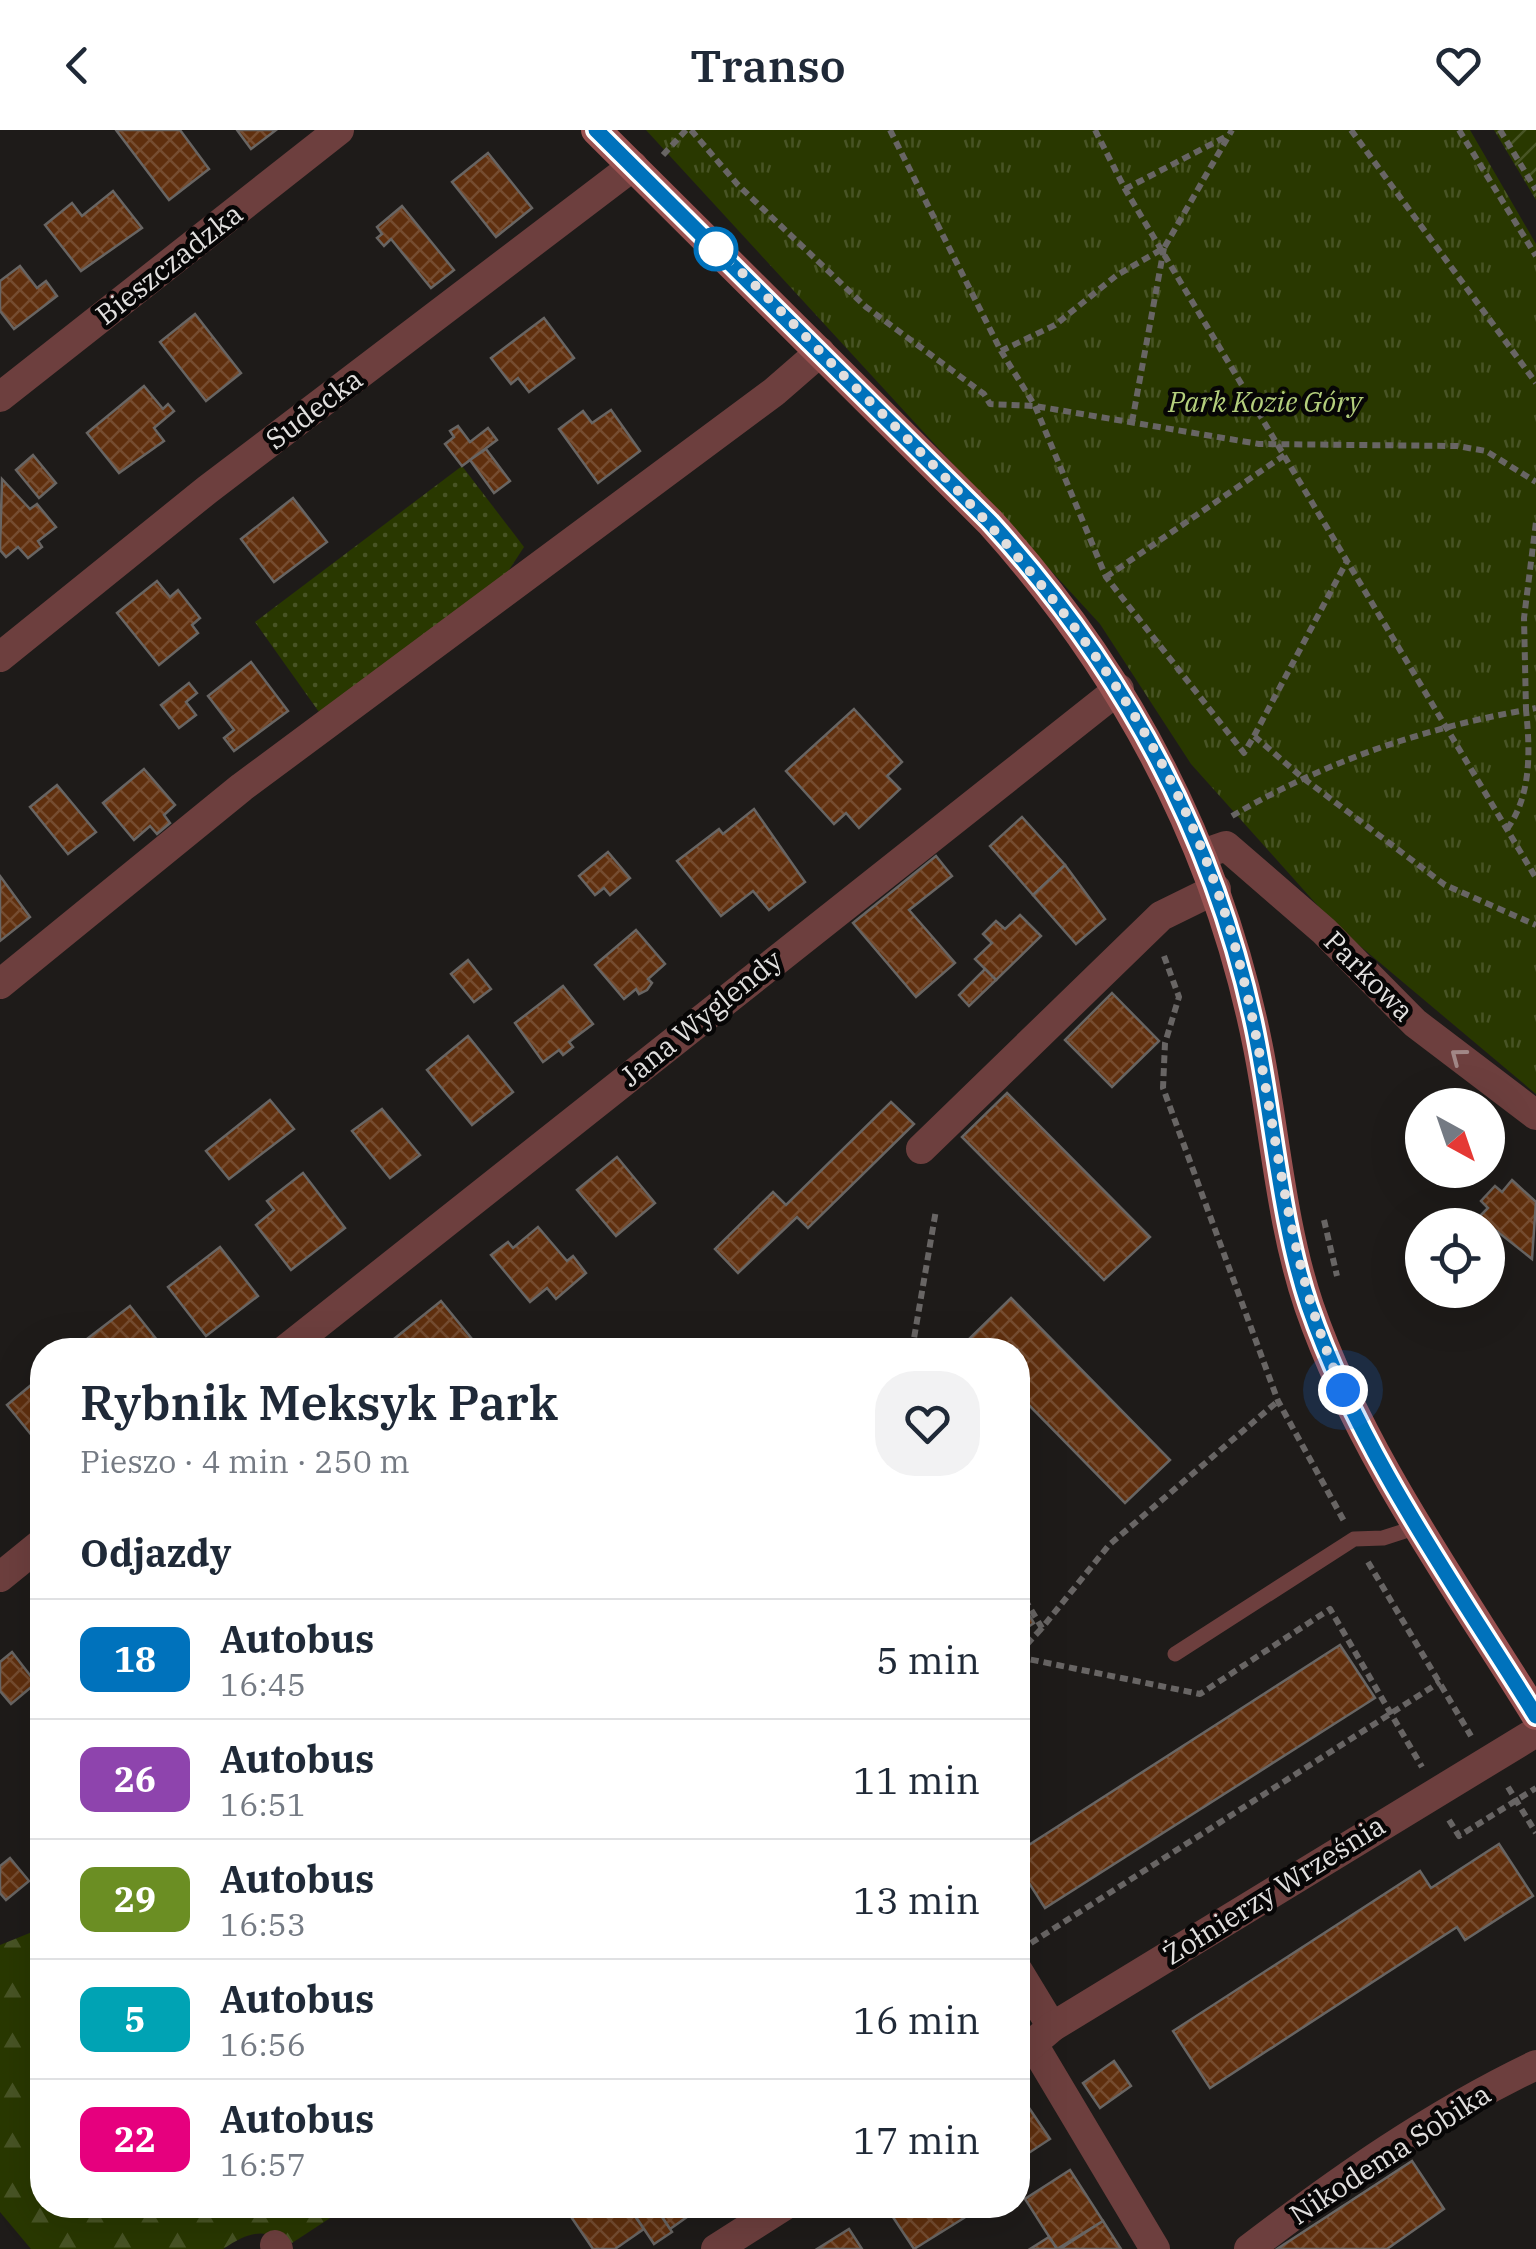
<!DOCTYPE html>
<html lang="pl">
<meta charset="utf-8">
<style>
body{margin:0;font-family:"IBM Plex Serif",serif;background:#f2f2f3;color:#1f2937;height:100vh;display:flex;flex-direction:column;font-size:38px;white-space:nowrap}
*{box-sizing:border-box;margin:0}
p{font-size:32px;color:#747a83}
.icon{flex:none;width:55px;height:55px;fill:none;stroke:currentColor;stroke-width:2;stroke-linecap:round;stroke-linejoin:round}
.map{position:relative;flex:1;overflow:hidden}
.sheet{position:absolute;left:30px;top:1208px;width:1000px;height:880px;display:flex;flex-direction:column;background:#fff;border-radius:40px;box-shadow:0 10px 40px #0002}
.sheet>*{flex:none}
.badge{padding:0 20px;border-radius:15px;font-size:35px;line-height:65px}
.needle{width:65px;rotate:140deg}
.controls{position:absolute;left:1405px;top:958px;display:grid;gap:20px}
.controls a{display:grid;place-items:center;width:100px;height:100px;border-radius:50%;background:#fff;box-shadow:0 10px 40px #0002;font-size:50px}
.you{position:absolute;width:50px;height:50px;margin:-25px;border:8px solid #fff;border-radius:50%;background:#1a73e8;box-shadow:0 0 0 15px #1a73e833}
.map>.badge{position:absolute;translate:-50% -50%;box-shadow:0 0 0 5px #fff}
h2{padding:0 50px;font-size:38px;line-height:90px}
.round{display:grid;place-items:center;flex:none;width:105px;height:105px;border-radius:40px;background:#f2f2f3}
.overview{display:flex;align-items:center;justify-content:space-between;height:170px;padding:0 50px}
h1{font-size:48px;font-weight:600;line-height:75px}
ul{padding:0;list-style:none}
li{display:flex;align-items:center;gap:30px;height:120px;padding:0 50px;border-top:2px solid #e0e1e3}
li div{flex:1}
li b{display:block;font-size:38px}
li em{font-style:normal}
li .badge{min-width:110px;font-weight:700;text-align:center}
header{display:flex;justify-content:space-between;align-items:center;height:130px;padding:0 50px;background:#fff;font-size:45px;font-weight:600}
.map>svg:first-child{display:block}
.grass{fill:url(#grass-dots)}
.forest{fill:url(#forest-firs)}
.park{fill:url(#park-tufts)}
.garden{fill:url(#garden-furrows)}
.building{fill:url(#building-cross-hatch);stroke:#686563;stroke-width:2.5}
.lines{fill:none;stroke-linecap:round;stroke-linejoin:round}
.path{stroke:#686564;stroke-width:6;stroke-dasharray:8 5;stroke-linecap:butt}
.lane{stroke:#6d3f3e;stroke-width:15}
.street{stroke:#6d3f3e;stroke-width:30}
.secondary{stroke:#9a5251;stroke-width:30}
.oneway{stroke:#a18786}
.line-casing{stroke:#fff;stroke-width:22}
.line{stroke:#0072bc;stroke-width:15}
.walk{stroke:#e1dfde;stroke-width:10;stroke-dasharray:0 18}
.stop-dot{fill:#fff;stroke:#0072bc;stroke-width:5}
.labels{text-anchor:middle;stroke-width:9;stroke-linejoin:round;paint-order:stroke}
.street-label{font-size:28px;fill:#e1dfde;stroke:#070606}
.park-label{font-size:28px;font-style:italic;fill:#b4cf7d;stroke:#070606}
</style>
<header><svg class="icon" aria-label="back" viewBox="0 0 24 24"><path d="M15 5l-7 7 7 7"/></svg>Transo<svg class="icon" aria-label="heart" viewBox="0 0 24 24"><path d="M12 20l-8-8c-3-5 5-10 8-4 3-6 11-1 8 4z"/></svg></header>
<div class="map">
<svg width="1536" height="2119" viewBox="0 0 1536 2119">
<defs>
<pattern id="grass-dots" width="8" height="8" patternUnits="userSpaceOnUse" patternTransform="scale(2.5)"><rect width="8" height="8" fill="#293800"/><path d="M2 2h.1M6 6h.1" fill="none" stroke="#485425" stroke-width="1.8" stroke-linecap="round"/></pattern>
<pattern id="forest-firs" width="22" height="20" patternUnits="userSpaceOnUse" patternTransform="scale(2.5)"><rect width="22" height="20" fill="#293800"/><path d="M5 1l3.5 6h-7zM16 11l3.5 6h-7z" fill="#485425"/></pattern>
<pattern id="park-tufts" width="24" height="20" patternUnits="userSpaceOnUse" patternTransform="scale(2.5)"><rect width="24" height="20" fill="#293800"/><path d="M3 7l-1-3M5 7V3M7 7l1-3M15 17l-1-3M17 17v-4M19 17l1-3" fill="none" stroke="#485425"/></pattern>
<pattern id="garden-furrows" width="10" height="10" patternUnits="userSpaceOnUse" patternTransform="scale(2.5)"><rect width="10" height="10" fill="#293800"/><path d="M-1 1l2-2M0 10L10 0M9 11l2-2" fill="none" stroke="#485425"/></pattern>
<pattern id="building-cross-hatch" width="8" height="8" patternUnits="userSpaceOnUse" patternTransform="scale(2.5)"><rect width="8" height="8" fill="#5f2f0e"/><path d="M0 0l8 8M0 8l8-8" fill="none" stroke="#764d31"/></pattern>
</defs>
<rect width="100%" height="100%" fill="#1e1b19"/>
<path class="grass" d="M462,336l62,81 -17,26 -188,139 -64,-90z"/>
<path class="forest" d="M42,1798v277h308l-58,38c-30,-15 -42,-12 -69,6h-192l-31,-37v-267z"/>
<path class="park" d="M646,0h824l66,114v850l-201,-169 -144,-161 -91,-140z"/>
<path class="garden" d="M1494,0h42v70z"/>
<g class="building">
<path d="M116,0h64l29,39 -40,31z"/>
<path d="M237,0h39l-25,19z"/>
<path d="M488,23l44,55 -36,29 -44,-55z"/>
<path d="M113,61l29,37 -61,43 -36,-46 27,-22 10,13z"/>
<path d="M402,76l52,64 -23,18 -40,-49 -7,7 -7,-8 5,-4 -5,-7z"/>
<path d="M20,136l17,22 9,-7 11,15 -43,33 -14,-18v-30z"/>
<path d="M195,184l46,59 -35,28 -46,-59z"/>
<path d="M544,188l30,40 -45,34 -11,-14 -7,6 -20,-26z"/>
<path d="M144,256l19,23 5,-5 6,7 -20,17 10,13 -45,32 -32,-40z"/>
<path d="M611,280l29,41 -42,32 -39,-54 24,-18 9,12z"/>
<path d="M458,296l12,16 18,-14 9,12 -35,26 -17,-22 9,-7 -4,-6z"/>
<path d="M486,319l24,32 -16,12 -24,-33z"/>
<path d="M33,325l23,28 -17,15 -23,-28z"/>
<path d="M2,349l28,30 7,-5 19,23 -18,14 4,6 -14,11 -10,-11 -12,10 -6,-7z"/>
<path d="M293,368l34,44 -53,40 -33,-43z"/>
<path d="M157,451l13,16 8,-7 22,28 -8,7 6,8 -39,32 -42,-52z"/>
<path d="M251,532l37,49 -54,40 -10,-13 10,-8 -26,-34z"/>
<path d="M189,553l8,10 -11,9 10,13 -17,13 -18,-23z"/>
<path d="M854,579l48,53 -15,14 13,13 -41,39 -13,-15 -12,11 -48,-53z"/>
<path d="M144,639l31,36 -11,10 6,8 -13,11 -7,-8 -16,14 -31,-37z"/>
<path d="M57,655l39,47 -28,22 -38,-47z"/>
<path d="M754,679l51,73 -36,28 -16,-19 -32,25 -44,-55 42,-32 4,5z"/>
<path d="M1022,687l43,48 -32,30 -43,-49z"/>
<path d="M608,722l22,26 -20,17 -6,-7 -9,7 -16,-19z"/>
<path d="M936,726l16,20 -43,34 46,53 -39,34 -63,-74z"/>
<path d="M1065,735l40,54 -29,25 -43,-49z"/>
<path d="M0,746l30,41 -30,24z"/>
<path d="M1020,785l21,21 -45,44 -21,-21 17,-16 -9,-9 13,-13 9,8z"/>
<path d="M636,800l29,34 -17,15 4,4 -5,7 -8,4 -3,-5 -12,10 -29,-34z"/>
<path d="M468,830l23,29 -17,13 -23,-28z"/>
<path d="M985,839l11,11 -27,26 -10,-11z"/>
<path d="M563,856l30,38 -24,18 4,5 -10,8 -4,-5 -16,12 -28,-39z"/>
<path d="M1112,863l47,48 -47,46 -47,-47z"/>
<path d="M468,906l45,56 -41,33 -45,-55z"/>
<path d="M1007,963l143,144 -46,43 -142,-143z"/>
<path d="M270,970l24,29 -65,50 -23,-28z"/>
<path d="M891,972l23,22 -106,104 -11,-11 -59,56 -23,-24 58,-57 13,13z"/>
<path d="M382,979l38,46 -30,23 -38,-47z"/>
<path d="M617,1027l38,46 -39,33 -39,-46z"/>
<path d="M303,1043l42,55 -54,42 -35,-45 18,-15 -7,-9z"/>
<path d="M1512,1050l24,22 -4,57 -53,-42 9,-9 -7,-7 14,-15 7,6z"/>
<path d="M538,1097l29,34 6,-5 13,17 -30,26 -9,-11 -17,14 -39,-47 17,-13 5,6z"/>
<path d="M220,1117l38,49 -52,40 -38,-49z"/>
<path d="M1011,1168l159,162 -45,43 -107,-109v-44h-44l-8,-8z"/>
<path d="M441,1171l40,49h-78l-9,-11z"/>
<path d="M130,1176l35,44h-76l-6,-8z"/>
<path d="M42,1246v72l-35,-43z"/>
<path d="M1018,1467l16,26 -16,10z"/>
<path d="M1340,1515l35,53 -330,210 -27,-42v-14z"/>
<path d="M12,1522l24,31 -25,21 -11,-13v-29z"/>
<path d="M1499,1714l34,52 -68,44 -8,-13 -247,161 -37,-57 247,-160 11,17z"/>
<path d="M10,1728l19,23 -23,19 -6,-7v-27z"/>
<path d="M1114,1931l17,25 -31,22 -17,-25z"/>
<path d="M1023,1969l27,40 -32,21v-58z"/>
<path d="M1412,2031l32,48 -57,40h-110z"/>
<path d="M1070,2040l33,51 -46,28 -32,-50z"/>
<path d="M627,2075l17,24 -29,20h-22l-30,-44z"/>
<path d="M654,2075h46l1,2 -31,22z"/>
<path d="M654,2075l18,27 -18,12 -18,-27z"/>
<path d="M885,2075h70l9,13 -50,31z"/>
<path d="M1103,2091l18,28h-61z"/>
<path d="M849,2099l13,20h-45z"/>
<path d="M1049,2107l8,12h-27z"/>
</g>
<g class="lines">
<g class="path">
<path d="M691,0l47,55 128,122 118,87 6,10 45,2 224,38 198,2 29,5 50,31"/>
<path d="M890,0l111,221 34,55 71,171 138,176 10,-17 49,42 142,107 91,40"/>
<path d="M1095,0l30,59 411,689"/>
<path d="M1351,0l185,253"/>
<path d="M1459,0l77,126"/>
<path d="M1500,0l36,60"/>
<path d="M663,25l23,-25"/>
<path d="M1125,59l104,-54"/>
<path d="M1001,221l54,-26 62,-50 47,-27 68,-118"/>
<path d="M1132,292l32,-174"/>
<path d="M1106,447l180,-123"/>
<path d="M1254,606l93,-175"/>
<path d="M1232,686c90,-53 191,-88 294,-106l-2,-92 12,-96"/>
<path d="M1507,699c25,-34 23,-80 19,-119l10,-2"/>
<path d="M1164,826l15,41 -14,46 -2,45 115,313 66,120"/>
<path d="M1324,1090l13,56"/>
<path d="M912,1220l24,-140"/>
<path d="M1368,1432l103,174"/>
<path d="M1018,1458l24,40 67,-83 169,-144"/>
<path d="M1018,1524l24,-26"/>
<path d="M1018,1527l182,37 130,-85 92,158"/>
<path d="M1508,1657l28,46"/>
<path d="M1449,1690l10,16 77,-48"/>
<path d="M1031,1813l409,-261"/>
</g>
<path class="lane" d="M1175,1524l179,-115 29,-1 37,-12"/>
<g class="street">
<path d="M0,267l339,-267"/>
<path d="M0,527l207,-167 426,-324"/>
<path d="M1203,724l23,-8 98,85 91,92 121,92"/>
<path d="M0,854l242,-197 532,-395 46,-40"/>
<path d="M921,1019l240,-233 55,-27"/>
<path d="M285,1220l834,-661"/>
<path d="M0,1447l42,-34"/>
<path d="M1018,1841l34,56"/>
<path d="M1034,1916l121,203"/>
<path d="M1018,1926l34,-29 484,-295"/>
<path d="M275,2115l3,4"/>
<path d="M716,2119l69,-44"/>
<path d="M1249,2119c90,-69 184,-135 287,-184"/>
</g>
<path class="secondary" d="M596,0l394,392c136,151 228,325 268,525 17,85 23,177 51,259 51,147 146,278 227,409"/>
</g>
<defs><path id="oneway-chevron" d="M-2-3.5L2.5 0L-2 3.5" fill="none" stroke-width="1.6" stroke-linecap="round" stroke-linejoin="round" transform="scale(2.5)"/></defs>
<use class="oneway" href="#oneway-chevron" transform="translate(1458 926) rotate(-143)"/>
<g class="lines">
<defs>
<path id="line" d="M596,0l394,392c131,144 223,312 264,503 19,89 26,196 55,281 51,147 146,279 227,410"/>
</defs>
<use href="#line" class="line-casing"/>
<use href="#line" class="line"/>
<path class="walk" d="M716,119c47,41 90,89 134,133 168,164 310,316 380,547 46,152 47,316 113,461"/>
</g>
<circle class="stop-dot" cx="716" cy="119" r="20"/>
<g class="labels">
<g class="street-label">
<text transform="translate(169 134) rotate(-38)" y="10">Bieszczadzka</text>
<text transform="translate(314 279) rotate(-37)" y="10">Sudecka</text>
<text transform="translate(1369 846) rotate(45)" y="10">Parkowa</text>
<text transform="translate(701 888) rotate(-39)" y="10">Jana Wyglendy</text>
<text transform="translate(1274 1760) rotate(-32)" y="10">Żołnierzy Września</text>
<text transform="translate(1390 2024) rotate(-33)" y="10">Nikodema Sobika</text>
</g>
<g class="park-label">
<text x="1265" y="282">Park Kozie Góry</text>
</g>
</g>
</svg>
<div class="controls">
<a><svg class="needle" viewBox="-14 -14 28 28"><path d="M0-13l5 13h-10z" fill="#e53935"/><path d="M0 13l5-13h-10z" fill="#747a83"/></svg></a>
<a><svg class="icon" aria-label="locate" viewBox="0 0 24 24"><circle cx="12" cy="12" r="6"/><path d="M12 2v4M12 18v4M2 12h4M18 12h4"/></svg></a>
</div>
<div class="you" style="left:1343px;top:1260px"></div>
<section class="sheet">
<div class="overview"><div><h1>Rybnik Meksyk Park</h1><p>Pieszo · 4 min · 250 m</p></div><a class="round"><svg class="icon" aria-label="heart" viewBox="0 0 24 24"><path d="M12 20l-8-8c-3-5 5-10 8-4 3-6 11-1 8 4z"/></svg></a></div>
<h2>Odjazdy</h2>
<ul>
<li><span class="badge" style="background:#0072bc;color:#fff">18</span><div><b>Autobus</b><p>16:45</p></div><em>5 min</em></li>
<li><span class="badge" style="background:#8e44ad;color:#fff">26</span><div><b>Autobus</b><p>16:51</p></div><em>11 min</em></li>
<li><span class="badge" style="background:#6b8e23;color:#fff">29</span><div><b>Autobus</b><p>16:53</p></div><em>13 min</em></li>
<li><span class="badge" style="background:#00a3b4;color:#fff">5</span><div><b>Autobus</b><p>16:56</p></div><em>16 min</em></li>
<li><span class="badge" style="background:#e6007e;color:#fff">22</span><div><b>Autobus</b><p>16:57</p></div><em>17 min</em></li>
</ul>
</section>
</div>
